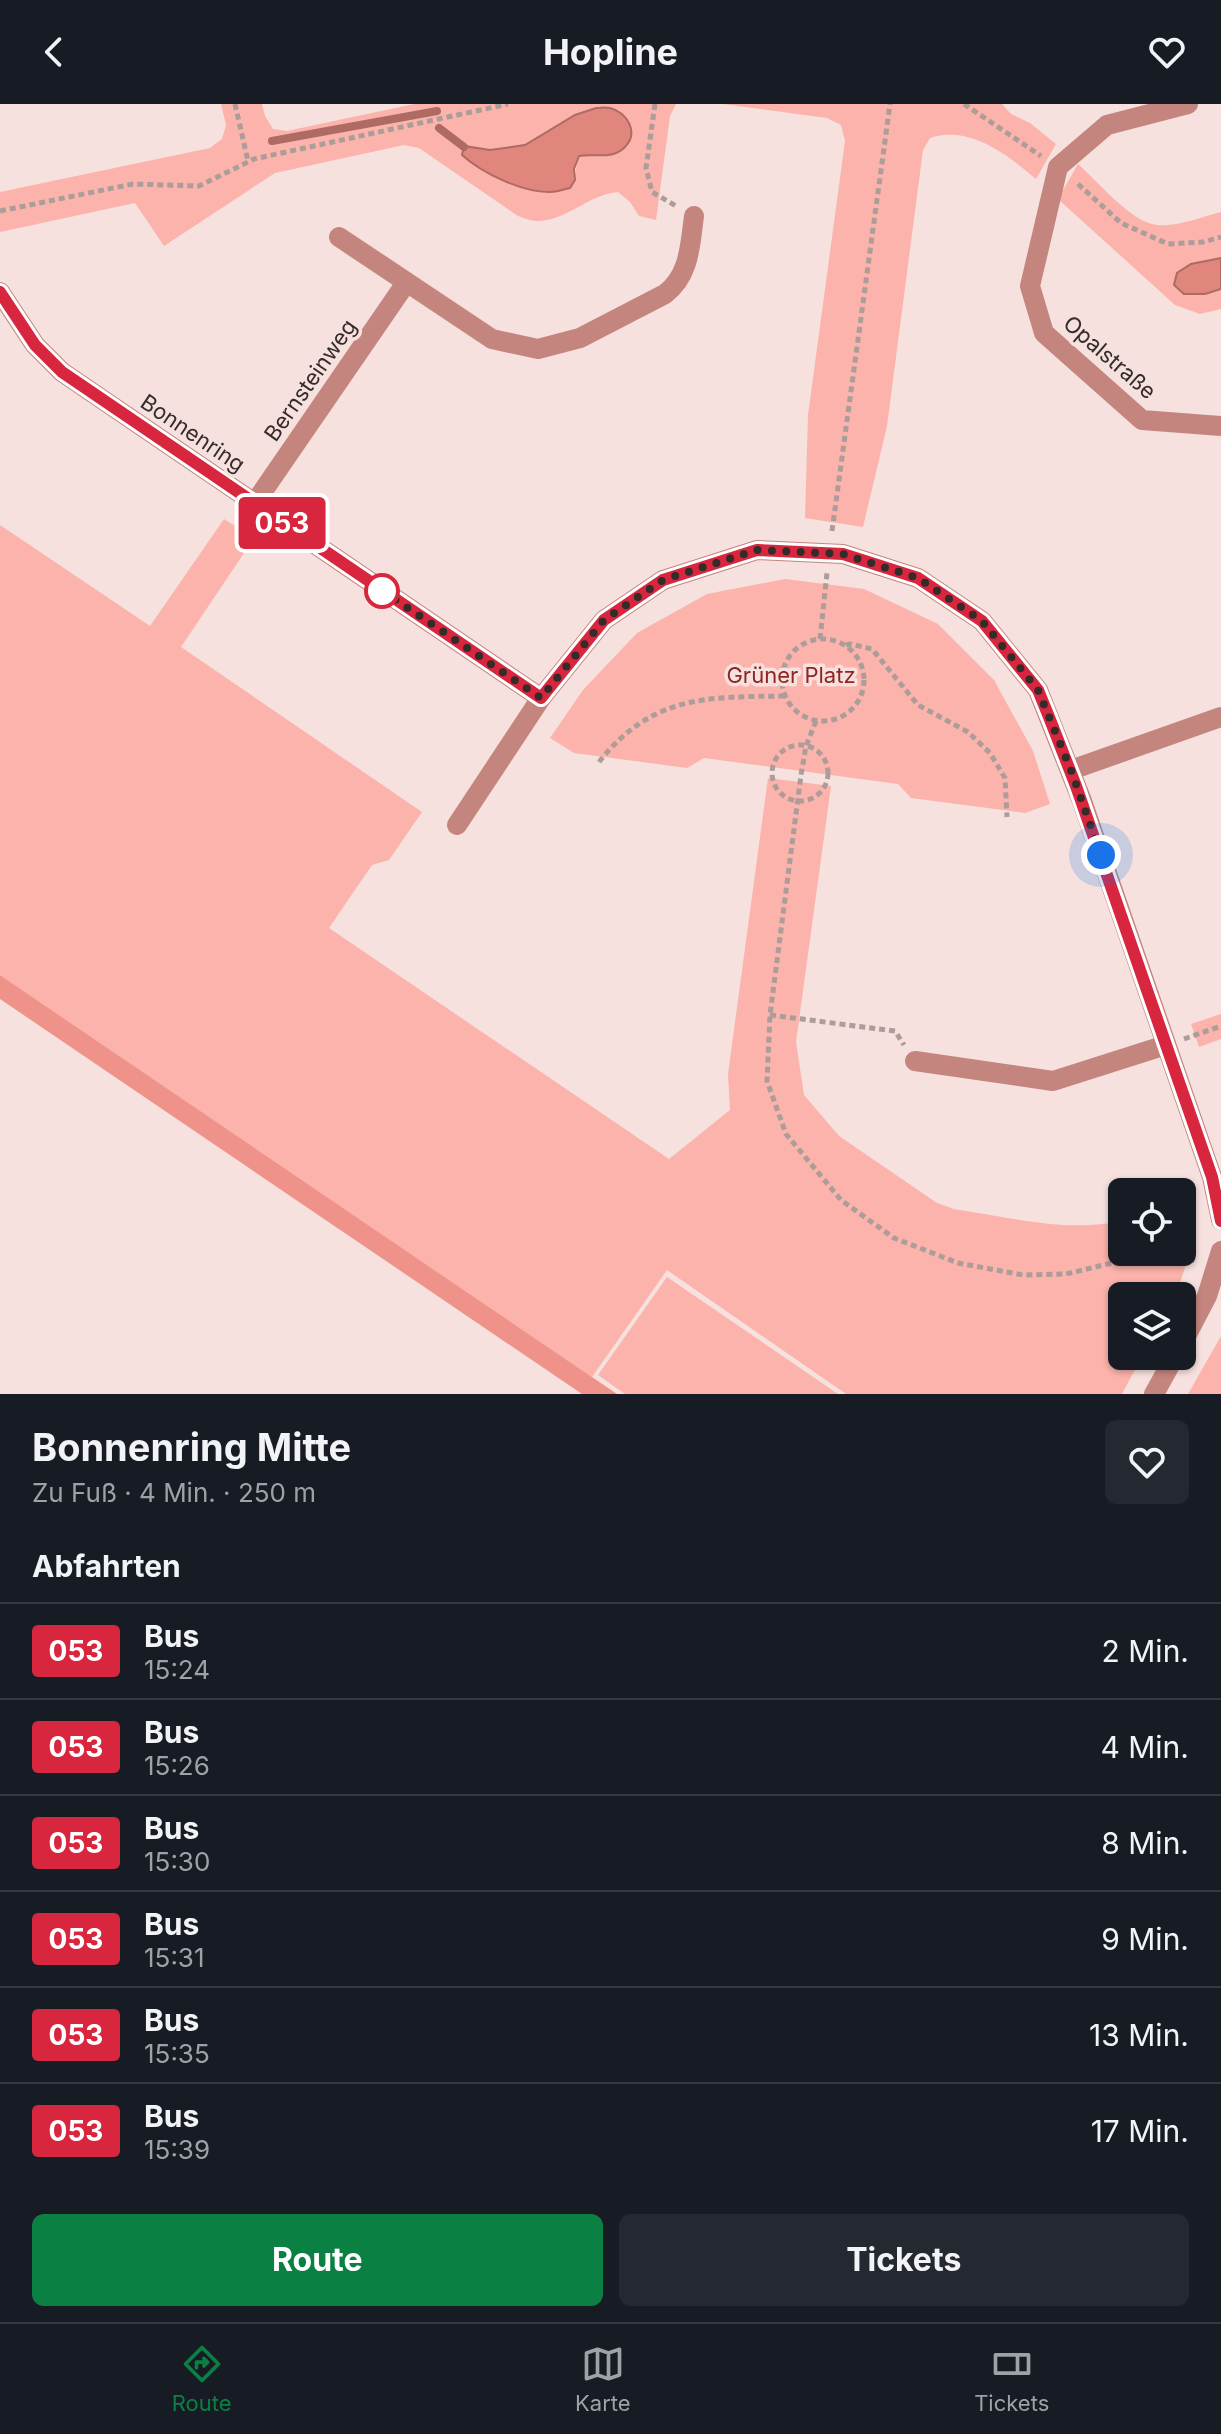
<!DOCTYPE html>
<html lang="de">
<meta charset="utf-8">
<style>
body{margin:0;font-family:Inter,sans-serif;background:#242831;color:#f1f3f6;height:100vh;display:flex;flex-direction:column;font-size:30px;white-space:nowrap}
*{box-sizing:border-box;margin:0}
p{font-size:26px;color:#9ea1a6}
.icon{flex:none;width:44px;height:44px;fill:none;stroke:currentColor;stroke-width:2;stroke-linecap:round;stroke-linejoin:round}
.map{position:relative;height:1290px;overflow:hidden}
.sheet{display:flex;flex-direction:column;background:#171b24;flex:1}
.sheet>*{flex:none}
.badge{padding:0 16px;border-radius:6px;font-size:28px;line-height:52px}
.tools{position:absolute;left:1108px;top:1074px;display:grid;gap:16px}
.tools a{display:grid;place-items:center;width:88px;height:88px;border-radius:12px;background:#171b24;box-shadow:0 2px 6px #0004;font-size:40px}
.you{position:absolute;width:40px;height:40px;margin:-20px;border:6px solid #fff;border-radius:50%;background:#1a73e8;box-shadow:0 0 0 12px #1a73e833}
.map>.badge{position:absolute;translate:-50% -50%;box-shadow:0 0 0 4px #fff}
h2{padding:0 32px;font-size:30px;line-height:72px}
.round{display:grid;place-items:center;flex:none;width:84px;height:84px;border-radius:12px;background:#242831}
.summary{display:flex;align-items:center;justify-content:space-between;height:136px;padding:0 32px}
h1{font-size:38px;font-weight:700;line-height:60px}
.primary-button{display:flex;gap:16px;margin-top:auto;padding:16px 32px}
.primary-button a{flex:1;height:92px;border-radius:12px;background:#0b8043;color:#fff;font-size:32px;font-weight:700;line-height:92px;text-align:center}
.primary-button a+a{background:#242831;color:#f1f3f6}
ul{padding:0;list-style:none}
li{display:flex;align-items:center;gap:24px;height:96px;padding:0 32px;border-top:2px solid #363941}
li div{flex:1}
li b{display:block;font-size:30px}
li em{font-style:normal}
li .badge{min-width:88px;font-weight:700;text-align:center}
header{display:flex;justify-content:space-between;align-items:center;height:104px;padding:0 32px;background:#171b24;font-size:36px;font-weight:700}
.menu{display:flex;justify-content:space-around;align-items:center;height:112px;border-top:2px solid #363941;background:#171b24;font-size:22px;color:#9ea1a6}
.menu a{display:grid;justify-items:center;gap:4px}
.menu .selected{color:#0b8043}
.map>svg:first-child{display:block}
.green{fill:#fbb3ab;fill-rule:evenodd}
.forest{fill:#ef938a}
.water{fill:#e1867d;stroke:#ad6b64;stroke-width:2}
.lines{fill:none;stroke-linecap:round;stroke-linejoin:round}
.stream{stroke:#ad6b64;stroke-width:8}
.path{stroke:#ac9c9a;stroke-width:5;stroke-dasharray:6 4;stroke-linecap:butt}
.street{stroke:#c4857f;stroke-width:20}
.line-casing{stroke:#fff;stroke-width:18}
.line{stroke:#d7263d;stroke-width:12}
.walk{stroke:#342c2b;stroke-width:8;stroke-dasharray:0 14.4}
.stop-dot{fill:#fff;stroke:#d7263d;stroke-width:4}
.labels{text-anchor:middle;stroke-width:7;stroke-linejoin:round;paint-order:stroke}
.street-label{font-size:22px;fill:#342c2b;stroke:#f6e1de}
.park-label{font-size:22px;fill:#902523;stroke:#f6e1de}
</style>
<header><svg class="icon" aria-label="back" viewBox="0 0 24 24"><path d="M15 5l-7 7 7 7"/></svg>Hopline<svg class="icon" aria-label="heart" viewBox="0 0 24 24"><path d="M12 20l-8-8c-3-5 5-10 8-4 3-6 11-1 8 4z"/></svg></header>
<div class="map">
<svg width="1221" height="1290" viewBox="0 0 1221 1290">
<rect width="100%" height="100%" fill="#f6e1de"/>
<g class="green">
<path d="M221,0h41l3,12 8,13 14,2 127,-27h262l-6,12 -14,104 -17,-4 -9,-14 -12,-10c-29,2 -51,29 -81,29 -6,0 -13,-3 -19,-5l-99,-68 -15,-3 -129,28 -111,73 -29,-43 -135,29v-40l210,-44 12,-9 4,-14zM596,4h15l17,10 -28,38h-21c-4,11 -2,22 -9,32 -6,1 -13,4 -19,4 -28,1 -69,-19 -89,-37l2,-9 26,4 35,-5 50,-30z"/>
<path d="M723,0h279l9,10 19,9 26,21 -20,35c-29,-25 -67,-54 -106,-41l-7,12 -36,276 -24,101 -58,-9 3,-103 37,-274 -4,-16 -14,-7z"/>
<path d="M1078,60c19,17 50,54 74,60 21,5 49,-7 69,-12v46l-30,6 14,30 16,-5v20l-21,5 -25,-9 -117,-106z"/>
<path d="M224,415l30,19 -73,109 241,165 -33,48 -17,5 -43,63 340,231 61,-49 -2,-36 40,-296 63,8 -35,256 8,53 35,41 98,67 17,6c54,8 113,24 168,12v31h60v-50l5,-2 4,48 -15,48h-54v60h20l-20,38h-276l-179,-124 -75,107 -592,-402v-450l150,101z"/>
<path d="M785,475l79,10 74,35 56,56 39,71 17,53 -25,9 -114,-15 -13,-14 -194,-26 -17,10 -113,-15 -24,-15 33,-48 54,-57 70,-39z"/>
<path d="M1221,910v25l-22,8 -8,-23z"/>
<path d="M667,1173l171,117h-213l-27,-19z"/>
<path d="M1221,1232v58h-33z"/>
</g>
<path class="forest" d="M0,871l592,402 25,17h-35l-582,-395z"/>
<g class="water">
<path d="M596,4c5,0 9,-1 14,0 17,4 30,25 14,40 -13,12 -30,5 -45,8l-5,13 1,11 -5,8c-6,1 -13,4 -19,4 -28,1 -69,-19 -89,-37l2,-9 26,4 35,-5 50,-30z"/>
<path d="M1221,154v31l-16,5h-21l-10,-9 3,-12 14,-9z"/>
</g>
<g class="lines">
<g class="stream">
<path d="M439,24l25,19"/>
<path d="M272,37l165,-30"/>
</g>
<g class="path">
<path d="M235,0l13,57"/>
<path d="M655,0l-9,64 6,24 26,15"/>
<path d="M964,0l77,52"/>
<path d="M1078,80l43,39 47,21 35,-2 18,-5"/>
<path d="M0,107l133,-27 66,2 55,-27 254,-55"/>
<path d="M832,427l58,-427"/>
<path d="M820,535l7,-66"/>
<circle cx="823" cy="576" r="41"/>
<path d="M846,541l4,-1 22,5 46,56 50,27 22,21 15,25 2,39"/>
<path d="M816,617l-10,25 -5,29 -31,240 -3,66 19,53 55,66 53,38 64,25 65,12 43,-1 92,-22"/>
<circle cx="800" cy="669" r="28"/>
<path d="M599,658c53,-67 108,-65 186,-66"/>
<path d="M770,911l125,16 9,14"/>
<path d="M1184,935l37,-13"/>
<path d="M1160,1148l24,4 14,6"/>
</g>
<g class="street">
<path d="M1188,0l-81,21 -49,42 -28,119 14,47 98,87 79,6"/>
<path d="M339,133l153,102 46,10 42,-11 85,-44c25,-19 25,-49 29,-78"/>
<path d="M0,188l35,53 27,27 479,326 63,-78 59,-40 94,-30 86,4 75,24 64,43 56,69 44,111 130,376 9,43"/>
<path d="M254,400l152,-221"/>
<path d="M1071,666l150,-53"/>
<path d="M457,721l84,-127"/>
<path d="M915,957l138,20 113,-36"/>
<path d="M1182,1240l25,-48 14,-45"/>
<path d="M1154,1290l21,-38"/>
</g>
</g>
<g class="lines">
<defs>
<path id="line" d="M0,188l35,53 27,27 479,326 63,-78 59,-40 94,-30 86,4 75,24 64,43 56,69 11,27 27,69 136,391 9,44"/>
</defs>
<use href="#line" class="line-casing"/>
<use href="#line" class="line"/>
<path class="walk" d="M382,487l-11,-8 170,115 63,-78 59,-40 94,-30 86,4 75,24 64,43 56,69 33,80 30,85"/>
</g>
<circle class="stop-dot" cx="382" cy="487" r="16"/>
<g class="labels">
<g class="street-label">
<text transform="translate(1110 253) rotate(41)" y="8">Opalstraße</text>
<text transform="translate(310 276) rotate(-55)" y="8">Bernsteinweg</text>
<text transform="translate(193 329) rotate(34)" y="8">Bonnenring</text>
</g>
<g class="park-label">
<text x="791" y="579">Grüner Platz</text>
</g>
</g>
</svg>
<div class="tools">
<a><svg class="icon" aria-label="locate" viewBox="0 0 24 24"><circle cx="12" cy="12" r="6"/><path d="M12 2v4M12 18v4M2 12h4M18 12h4"/></svg></a>
<a><svg class="icon" aria-label="layers" viewBox="0 0 24 24"><path d="M12 4l9 5-9 5-9-5zM3 14l9 5 9-5"/></svg></a>
</div>
<div class="you" style="left:1101px;top:751px"></div>
<b class="badge" style="left:282px;top:419px;background:#d7263d;color:#fff">053</b>
</div>
<section class="sheet">
<div class="summary"><div><h1>Bonnenring Mitte</h1><p>Zu Fuß · 4 Min. · 250 m</p></div><a class="round"><svg class="icon" aria-label="heart" viewBox="0 0 24 24"><path d="M12 20l-8-8c-3-5 5-10 8-4 3-6 11-1 8 4z"/></svg></a></div>
<h2>Abfahrten</h2>
<ul>
<li><span class="badge" style="background:#d7263d;color:#fff">053</span><div><b>Bus</b><p>15:24</p></div><em>2 Min.</em></li>
<li><span class="badge" style="background:#d7263d;color:#fff">053</span><div><b>Bus</b><p>15:26</p></div><em>4 Min.</em></li>
<li><span class="badge" style="background:#d7263d;color:#fff">053</span><div><b>Bus</b><p>15:30</p></div><em>8 Min.</em></li>
<li><span class="badge" style="background:#d7263d;color:#fff">053</span><div><b>Bus</b><p>15:31</p></div><em>9 Min.</em></li>
<li><span class="badge" style="background:#d7263d;color:#fff">053</span><div><b>Bus</b><p>15:35</p></div><em>13 Min.</em></li>
<li><span class="badge" style="background:#d7263d;color:#fff">053</span><div><b>Bus</b><p>15:39</p></div><em>17 Min.</em></li>
</ul>
<div class="primary-button"><a>Route</a><a>Tickets</a></div>
</section>
<nav class="menu">
<a class="selected"><svg class="icon" aria-label="directions" viewBox="0 0 24 24"><path d="M12 3l9 9-9 9-9-9zM9 14v-3h6M13 9l2 2-2 2"/></svg>Route</a>
<a><svg class="icon" aria-label="map" viewBox="0 0 24 24"><path d="M3 6l6-2 6 2 6-2v14l-6 2-6-2-6 2zM9 4v14M15 6v14"/></svg>Karte</a>
<a><svg class="icon" aria-label="tickets" viewBox="0 0 24 24"><path d="M3 7h18v10H3zM15 7v10"/></svg>Tickets</a>
</nav>
